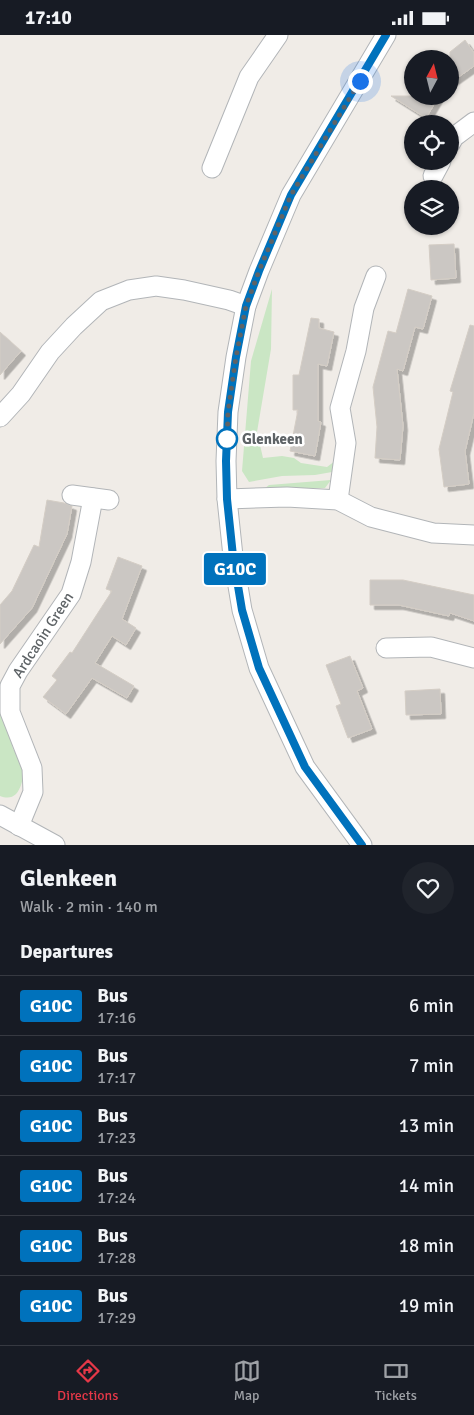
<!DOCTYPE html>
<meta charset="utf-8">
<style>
body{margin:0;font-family:Signika,sans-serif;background:#20242c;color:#f1f3f6;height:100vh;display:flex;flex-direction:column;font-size:19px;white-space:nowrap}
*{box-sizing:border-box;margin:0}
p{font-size:16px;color:#9ea1a6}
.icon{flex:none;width:28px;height:28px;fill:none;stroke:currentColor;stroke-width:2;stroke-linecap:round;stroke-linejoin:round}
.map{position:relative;height:810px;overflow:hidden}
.sheet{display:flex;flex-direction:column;background:#171b24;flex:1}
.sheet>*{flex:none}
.badge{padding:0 10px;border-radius:4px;font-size:18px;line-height:32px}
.needle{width:32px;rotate:7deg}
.tools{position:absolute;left:404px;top:15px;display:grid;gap:10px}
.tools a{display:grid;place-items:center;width:55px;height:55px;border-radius:50%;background:#171b24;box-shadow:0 1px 4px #0004;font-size:25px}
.you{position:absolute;width:25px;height:25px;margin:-12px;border:4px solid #fff;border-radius:50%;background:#1a73e8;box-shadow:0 0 0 8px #1a73e833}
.map>.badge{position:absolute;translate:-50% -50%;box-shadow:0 0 0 2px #fff}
h2{padding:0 20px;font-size:19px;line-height:45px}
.round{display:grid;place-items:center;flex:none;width:52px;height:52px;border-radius:26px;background:#20242c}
.headline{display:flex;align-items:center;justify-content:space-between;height:85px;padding:0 20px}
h1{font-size:24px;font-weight:700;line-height:38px}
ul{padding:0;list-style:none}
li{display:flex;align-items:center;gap:15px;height:60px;padding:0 20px;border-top:1px solid #363941}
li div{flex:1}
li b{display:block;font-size:19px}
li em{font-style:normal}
li .badge{min-width:55px;font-weight:700;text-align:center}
.status{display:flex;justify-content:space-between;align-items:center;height:35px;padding:0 25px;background:#171b24;direction:ltr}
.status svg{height:14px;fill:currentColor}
.tabs{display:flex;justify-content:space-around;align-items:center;height:70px;border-top:1px solid #363941;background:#171b24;font-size:14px;color:#9ea1a6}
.tabs a{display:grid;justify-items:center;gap:2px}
.tabs .active{color:#e53848}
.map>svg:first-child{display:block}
.green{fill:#cae6c4}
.building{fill:#cbc7c3;stroke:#d4cdc5;filter:url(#shadow)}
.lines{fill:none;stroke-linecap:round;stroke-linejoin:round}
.street-casing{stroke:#b2b5b8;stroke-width:21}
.street{stroke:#fff;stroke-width:19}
.line-casing{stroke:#fff;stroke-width:11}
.line{stroke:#0072bc;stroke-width:8}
.walk{stroke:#5e6366;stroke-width:5;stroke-dasharray:0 9}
.stop-dot{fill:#fff;stroke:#0072bc;stroke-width:2.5}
.labels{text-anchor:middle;stroke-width:5;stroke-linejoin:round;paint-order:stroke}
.stop-label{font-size:15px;font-weight:bold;fill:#5e6366;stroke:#fff;text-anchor:start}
.street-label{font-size:15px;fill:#5e6366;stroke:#fff}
</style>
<div class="status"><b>17:10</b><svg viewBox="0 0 49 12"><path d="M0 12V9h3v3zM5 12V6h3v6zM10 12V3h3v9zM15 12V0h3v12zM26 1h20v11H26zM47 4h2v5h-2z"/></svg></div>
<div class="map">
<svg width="474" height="810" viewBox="0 0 474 810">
<defs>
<filter id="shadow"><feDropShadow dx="4.5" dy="4.5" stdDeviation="0" flood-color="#0004"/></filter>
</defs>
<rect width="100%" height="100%" fill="#f0ece7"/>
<g class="green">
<path d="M272,254l-1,60 -14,83 6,26 19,-2 12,2 7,5 26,4 8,-6 -3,11 -17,3 -33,1 -33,6 -7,-11 9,-110z"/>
<path d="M331,445l-6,8 -61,1 5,-4z"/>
<path d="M0,670h3l10,44 12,15c-2,15 -4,40 -25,32z"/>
</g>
<g class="building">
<path d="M465,5l9,13v13l-24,17v-31z"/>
<path d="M391,61h48l-13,22z"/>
<path d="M454,209l2,34 -25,2 -2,-35z"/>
<path d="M408,254l24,7 -9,33 -8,-2 -12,44 -6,-2 6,57 -3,34 -25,-2 2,-31 -4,-40 15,-56 8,2z"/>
<path d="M311,283l8,1v9l15,4 -7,34 -9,-2v57l3,1 -6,34 -25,-5 8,-41h-5v-35h6z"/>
<path d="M470,290l4,1v87l-9,38 4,33 -25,3 -5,-38 14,-57 -3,-1z"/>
<path d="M0,297l21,19 -21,24z"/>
<path d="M47,465l17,3 8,3 -5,28 -35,74 -32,36v-39l12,-14 22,-46 5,2z"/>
<path d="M118,522l24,9 -20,53 14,9 -10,17 -14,-9 -17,27 39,23 -7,12 -35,-20 -26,36 -23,-17 14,-17 -5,-4 18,-24 2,1 40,-62 -6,-2z"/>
<path d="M370,545h33l71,15v26l-24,-8 -1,3 -50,-11h-29z"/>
<path d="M350,621l13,32 -6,3 15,38 -24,9 -12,-32 5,-2 -15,-39z"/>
<path d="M440,654l1,25 -35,1 -1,-24z"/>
</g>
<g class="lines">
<defs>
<g id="street">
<path d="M450,109l4,-7 20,-15"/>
<path d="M212,133l37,-91 29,-42"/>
<path d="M433,141l8,-15"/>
<path d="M0,382l21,-23 29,-42 24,-26 27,-25 28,-11 27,-4 28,4 45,10 17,6"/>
<path d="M72,460l37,5"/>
<path d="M227,464l60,-2 51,3 33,17 62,16 41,2"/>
<path d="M338,465l8,-57 -6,-35 16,-57 8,-43 12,-32"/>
<path d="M386,613l45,-1 43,11"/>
<path d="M0,780l55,30"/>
<path d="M19,791l14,-34 -1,-24 -22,-56v-26l8,-15 53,-77 10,-32 12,-64"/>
<path d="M362,810l-57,-78 -46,-99 -17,-58 -9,-54 -6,-57 -1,-38 2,-49 8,-55 10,-51 13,-35 32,-76 95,-160"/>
</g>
</defs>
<use href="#street" class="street-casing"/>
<use href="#street" class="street"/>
</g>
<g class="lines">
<defs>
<path id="line" d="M362,810l-57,-78 -46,-99 -17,-58 -9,-54 -6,-57 -1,-38 2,-49 8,-55 10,-51 13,-35 32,-76 95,-160"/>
</defs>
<use href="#line" class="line-casing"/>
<use href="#line" class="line"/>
<path class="walk" d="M227,404v6l1,-33 8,-55 10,-51 13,-35 32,-76 69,-114"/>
</g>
<circle class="stop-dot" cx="227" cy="404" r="10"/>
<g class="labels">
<g class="stop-label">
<text x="242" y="409">Glenkeen</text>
</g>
<g class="street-label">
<text transform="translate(43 600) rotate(-57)" y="5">Ardcaoin Green</text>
</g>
</g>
</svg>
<div class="tools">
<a><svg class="needle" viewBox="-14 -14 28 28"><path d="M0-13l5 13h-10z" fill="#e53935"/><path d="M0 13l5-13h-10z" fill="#9ea1a6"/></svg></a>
<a><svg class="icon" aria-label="locate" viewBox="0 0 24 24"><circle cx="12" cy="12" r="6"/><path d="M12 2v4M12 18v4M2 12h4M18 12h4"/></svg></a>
<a><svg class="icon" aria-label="layers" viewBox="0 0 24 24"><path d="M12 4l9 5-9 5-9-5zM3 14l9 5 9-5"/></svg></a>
</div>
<div class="you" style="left:360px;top:46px"></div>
<b class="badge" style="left:235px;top:534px;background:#0072bc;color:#fff">G10C</b>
</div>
<section class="sheet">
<div class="headline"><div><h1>Glenkeen</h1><p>Walk · 2 min · 140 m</p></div><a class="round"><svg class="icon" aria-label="heart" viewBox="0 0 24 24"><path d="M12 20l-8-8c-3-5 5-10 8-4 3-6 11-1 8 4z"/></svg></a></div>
<h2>Departures</h2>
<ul>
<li><span class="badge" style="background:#0072bc;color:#fff">G10C</span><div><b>Bus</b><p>17:16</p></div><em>6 min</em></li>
<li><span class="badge" style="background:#0072bc;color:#fff">G10C</span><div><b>Bus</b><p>17:17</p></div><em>7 min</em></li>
<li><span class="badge" style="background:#0072bc;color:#fff">G10C</span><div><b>Bus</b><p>17:23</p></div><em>13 min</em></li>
<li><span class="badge" style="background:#0072bc;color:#fff">G10C</span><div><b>Bus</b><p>17:24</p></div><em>14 min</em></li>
<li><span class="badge" style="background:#0072bc;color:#fff">G10C</span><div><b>Bus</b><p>17:28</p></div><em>18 min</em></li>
<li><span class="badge" style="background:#0072bc;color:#fff">G10C</span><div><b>Bus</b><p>17:29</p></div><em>19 min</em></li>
</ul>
</section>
<nav class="tabs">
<a class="active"><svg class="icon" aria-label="directions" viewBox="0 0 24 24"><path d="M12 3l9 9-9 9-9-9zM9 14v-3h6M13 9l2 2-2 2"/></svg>Directions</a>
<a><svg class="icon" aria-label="map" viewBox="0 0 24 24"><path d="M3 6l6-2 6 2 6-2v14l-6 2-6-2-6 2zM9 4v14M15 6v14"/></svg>Map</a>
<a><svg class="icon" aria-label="tickets" viewBox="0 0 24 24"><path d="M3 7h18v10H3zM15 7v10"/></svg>Tickets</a>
</nav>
